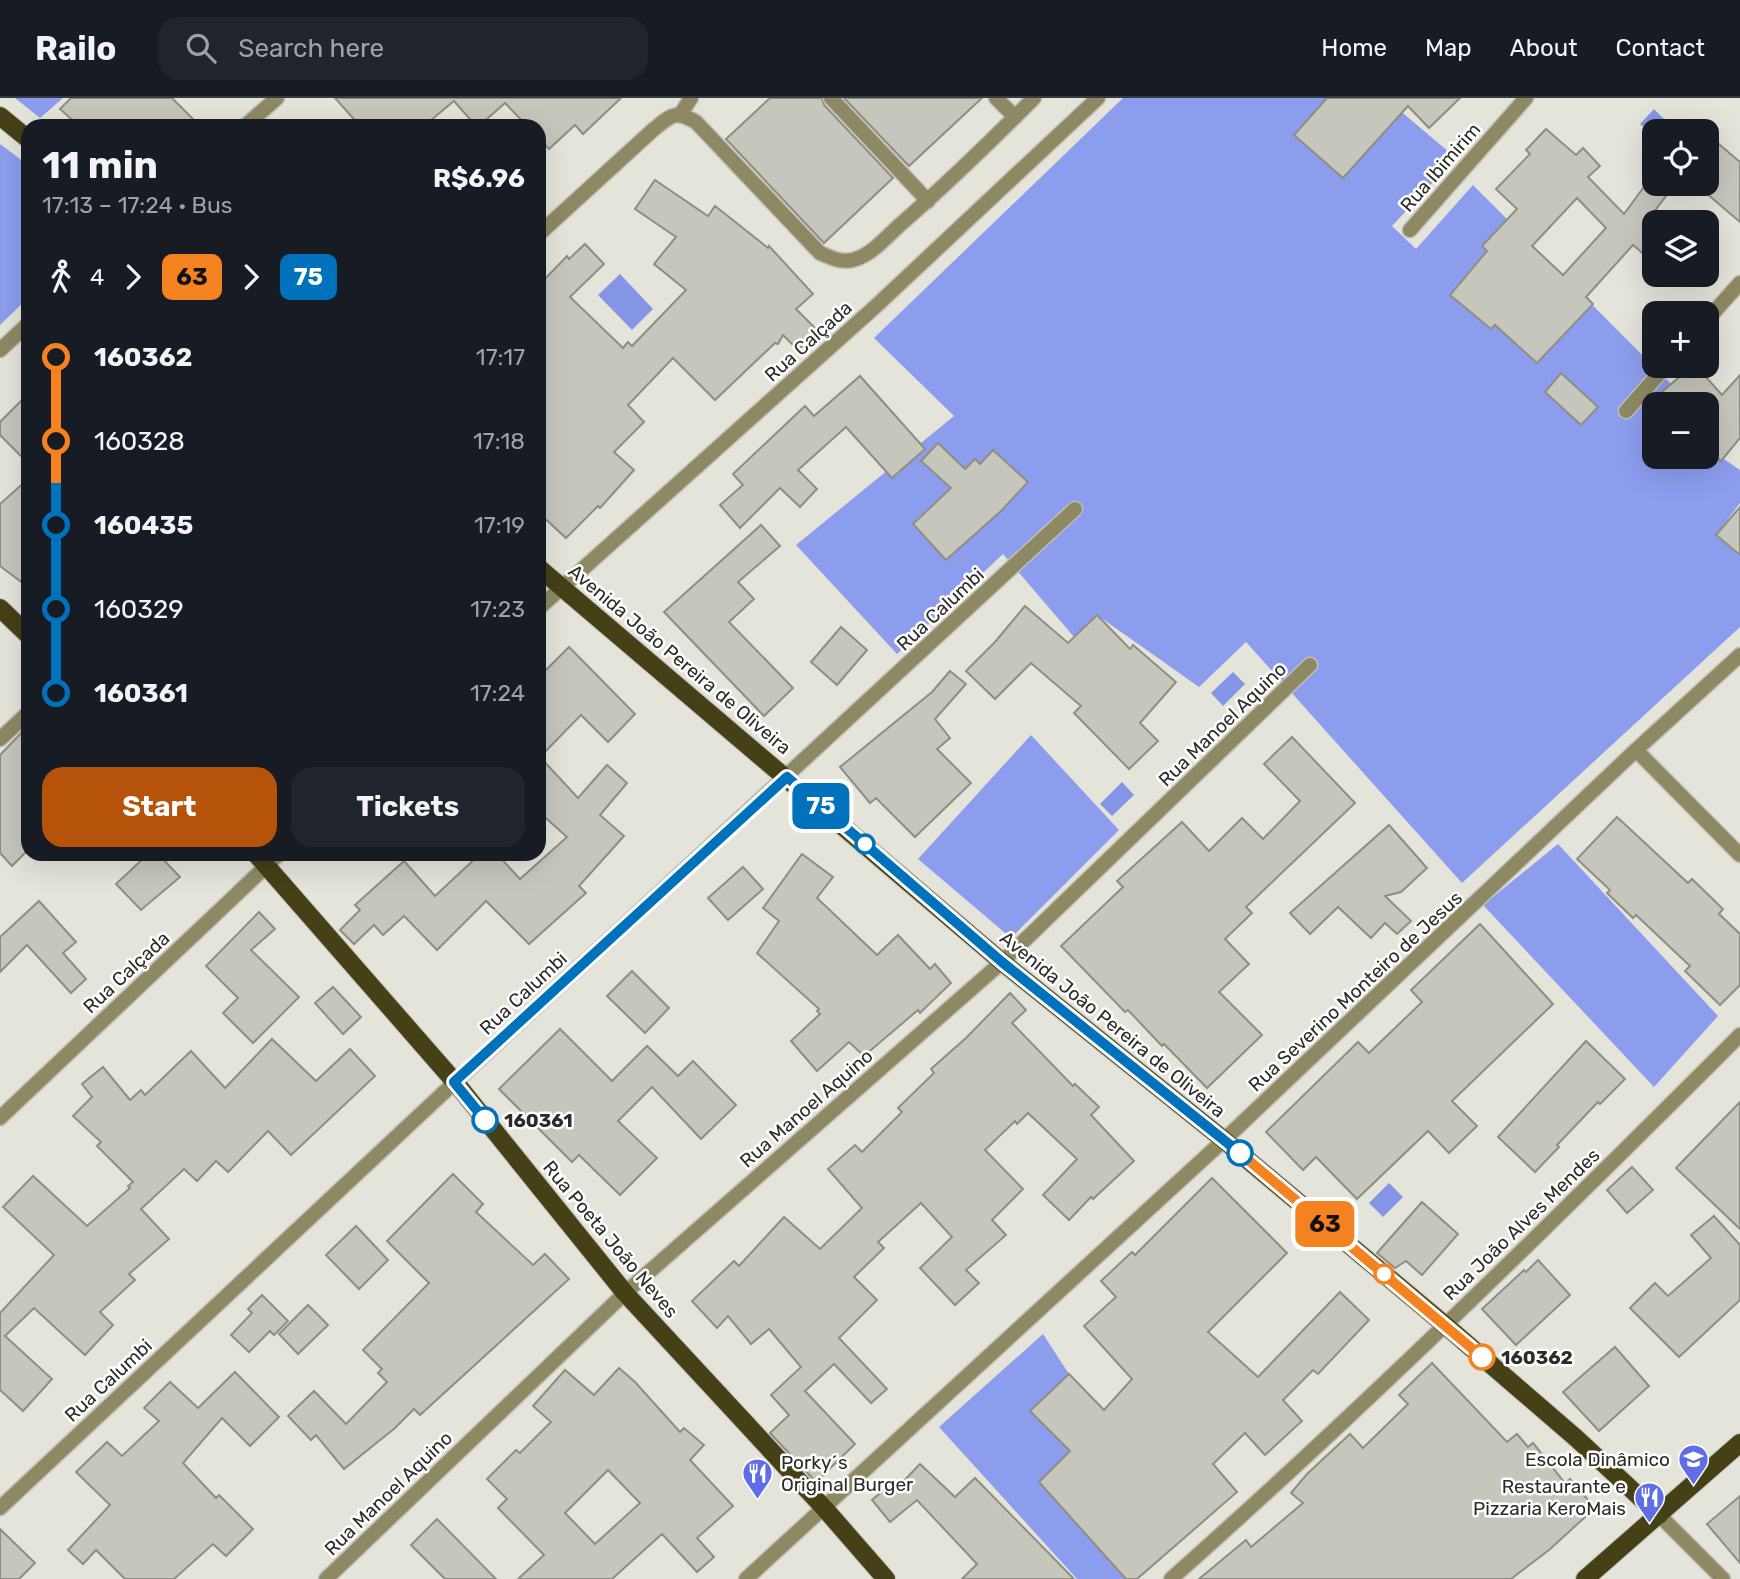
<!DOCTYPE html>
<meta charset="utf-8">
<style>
body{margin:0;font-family:Rubik,sans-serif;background:#20242c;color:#f1f3f6;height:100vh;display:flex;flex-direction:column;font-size:26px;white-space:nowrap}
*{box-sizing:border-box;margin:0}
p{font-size:23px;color:#9ea1a6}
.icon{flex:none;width:38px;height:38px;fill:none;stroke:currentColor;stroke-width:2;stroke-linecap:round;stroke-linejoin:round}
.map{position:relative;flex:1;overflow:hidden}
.panel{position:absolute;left:21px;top:21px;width:525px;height:742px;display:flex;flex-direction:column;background:#171b24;border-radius:21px;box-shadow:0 7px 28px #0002}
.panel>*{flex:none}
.badge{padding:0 14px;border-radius:10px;font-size:24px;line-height:46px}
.fabs{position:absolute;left:1642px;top:21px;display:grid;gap:14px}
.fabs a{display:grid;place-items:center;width:77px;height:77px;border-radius:14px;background:#171b24;box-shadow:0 7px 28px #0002;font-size:35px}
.map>.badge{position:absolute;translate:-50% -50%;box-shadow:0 0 0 4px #fff}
.legs{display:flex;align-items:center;gap:10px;height:77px;padding:0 21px;font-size:23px}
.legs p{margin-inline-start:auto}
.summary{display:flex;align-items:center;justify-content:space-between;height:119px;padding:0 21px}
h1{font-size:38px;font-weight:700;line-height:52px}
.action{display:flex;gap:14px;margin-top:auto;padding:14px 21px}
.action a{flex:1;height:80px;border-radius:21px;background:#b45309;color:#fff;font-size:28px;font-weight:700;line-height:80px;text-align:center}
.action a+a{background:#20242c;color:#f1f3f6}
ul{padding:0 21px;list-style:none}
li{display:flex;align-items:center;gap:24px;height:84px;font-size:26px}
li i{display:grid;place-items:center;width:10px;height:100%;margin:0 9px;background:currentColor}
li i::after{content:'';width:18px;height:18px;margin:-9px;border:5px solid;border-radius:50%;background:#171b24}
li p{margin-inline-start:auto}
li:first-child i{background:linear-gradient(#0000 50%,currentColor 0)}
li:last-child i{background:linear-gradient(currentColor 50%,#0000 0)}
header{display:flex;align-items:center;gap:42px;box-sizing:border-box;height:98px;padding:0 35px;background:#171b24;border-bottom:2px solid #363941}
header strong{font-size:33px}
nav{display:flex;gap:38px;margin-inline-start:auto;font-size:24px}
.search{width:490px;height:63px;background:#20242c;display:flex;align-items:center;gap:18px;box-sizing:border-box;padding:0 24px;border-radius:21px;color:#9ea1a6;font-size:26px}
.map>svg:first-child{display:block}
.forest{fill:#8c9dee}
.water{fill:#8595e6}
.building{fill:#c7c6bd;stroke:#8e8e85;stroke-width:2;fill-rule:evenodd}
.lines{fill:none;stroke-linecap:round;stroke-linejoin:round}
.minor-casing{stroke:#c0bfb7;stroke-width:17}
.primary-casing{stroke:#c0bfb7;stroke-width:20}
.minor{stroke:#8e8963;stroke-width:14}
.primary{stroke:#454015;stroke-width:18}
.line-1-casing{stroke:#fff;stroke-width:16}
.line-2-casing{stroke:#fff;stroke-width:16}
.line-1{stroke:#f58220;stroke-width:10}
.line-2{stroke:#0072bc;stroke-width:10}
.stop-2-dot{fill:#fff;stroke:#0072bc;stroke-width:3.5}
.stop-1-dot{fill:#fff;stroke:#f58220;stroke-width:3.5}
.labels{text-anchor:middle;stroke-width:5;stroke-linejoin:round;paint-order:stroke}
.street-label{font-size:19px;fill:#2c2b28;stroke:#fff}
.stop-label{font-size:19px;font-weight:bold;fill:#2c2b28;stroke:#fff;text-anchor:start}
.poi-label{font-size:19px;fill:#2c2b28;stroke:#fff;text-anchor:end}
</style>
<header>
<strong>Railo</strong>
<div class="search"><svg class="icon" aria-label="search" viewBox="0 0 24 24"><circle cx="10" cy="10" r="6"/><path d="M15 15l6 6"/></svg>Search here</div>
<nav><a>Home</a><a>Map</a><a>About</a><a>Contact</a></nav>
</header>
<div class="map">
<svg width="1740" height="1481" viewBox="0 0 1740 1481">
<rect width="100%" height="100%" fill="#e5e4db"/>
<g class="forest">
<path d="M15,0h48l-23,20z"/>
<path d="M1123,0h262l71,60 -64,68 24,23 57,-64 198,199 -14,12 6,8h-9v53h52v-10l34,23v33l-24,32 24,21v71l-278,256 -216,-241 -47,45 -102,-72 -23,22 -71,-83 -106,100 -101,-109 158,-129 -80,-78z"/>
<path d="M0,46l28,21v133l-28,27z"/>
<path d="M1031,637l88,95 -108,108 -93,-79z"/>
<path d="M1558,746l160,172 -64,71 -171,-182z"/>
<path d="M1043,1236l26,40 -38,37 39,40 -31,31 87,97h-49l-138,-152z"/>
</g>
<g class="water">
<path d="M1654,11l18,18 -4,4h-14v6l-14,-13z"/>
<path d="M620,176l33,35 -21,21 -34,-35z"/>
<path d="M1233,574l12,12 -22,22 -12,-13z"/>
<path d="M1122,684l12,13 -22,21 -12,-12z"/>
<path d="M1389,1085l14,14 -20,20 -14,-14z"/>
</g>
<g class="building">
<path d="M71,0h101l28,28h-121l-19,-17z"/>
<path d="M335,0h286l-38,36 -8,-9 -26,24 -10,-11v-12h-12l-22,-23 -26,23h-3l-22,-25 -30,25h-64z"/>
<path d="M770,0h52l2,7 69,73 -69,65 -98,-104z"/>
<path d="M844,0h138l-73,68z"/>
<path d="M1327,0h133l-31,30 -21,-22 -65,72 -49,-43z"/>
<path d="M1546,31l30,26 7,-7 17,18 -12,11 36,37 22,-30h29l-24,32 3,3v44l-21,-18 -47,52 7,7 -56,59 -42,-38 -4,4 -41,-34 37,-44 -5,-5 35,-37 -21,-20 34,-35 -4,-4zM1577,100l29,30 -43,47 -31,-29z"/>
<path d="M1706,35l34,29v60l-34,-29z"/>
<path d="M655,82l53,36 7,-10 53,42 1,-2 44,48 -17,15 22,22 -20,19 -15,-15 -5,9 -3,-1 -60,57 -42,-42 -45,47 16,17 -30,30 20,18 -34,38 -2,-2 -32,32 -27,-25v-228l28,-29 2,3 16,-15 19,20 -34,33 53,51 5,-6 4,4 54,-56 -32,-26 22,-27 -41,-28z"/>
<path d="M1692,268h4l26,29 18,-20v63l-19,23 -15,-12v-45h-58z"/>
<path d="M1561,275l37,34 -17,18 -36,-33z"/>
<path d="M860,278l65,73 -33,29 -46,-51 -48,43 19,19 -17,18 -20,-19 -40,40 -20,-23 23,-20 -10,-11 72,-68 9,10z"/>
<path d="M28,296v69l-28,-28v-13z"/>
<path d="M938,345l27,26 10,-10 5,5 13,-14 35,32 -27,29 -55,49 -33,-36 38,-36 -30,-27z"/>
<path d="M28,381v108l-28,-21v-62z"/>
<path d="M1740,409v48l-24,-20z"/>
<path d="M761,427l19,21 -42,36 16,17 -25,23 64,66 -29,28 -100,-104z"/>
<path d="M1025,508l43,37 29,-28 33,34 3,-4 43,37 -36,41 18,18 -29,28 -55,-56 7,-7 -50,-43 -36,36 -29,-28 29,-29z"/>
<path d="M841,529l26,23 -30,35 -26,-23z"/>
<path d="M569,549l66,67 -27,28 -27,-27 -41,42 38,41 29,-33 20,18 -27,32 24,21 -45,50 7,7 -57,51 -43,-43 -49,49 -33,-34 -21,19 -9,-10 -20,19 -14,-14 20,-20 -5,-5 49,-44 31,35 45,-42h17l23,25 47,-42 -28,-25v-135z"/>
<path d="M950,573l16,13 -31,35 15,19 -13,11 34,34 -56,54 -39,-39 -6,5 -30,-36 92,-75z"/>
<path d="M28,628v124l-16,16 -12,-13v-98z"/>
<path d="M1292,639l63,66 -109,104 6,6 -27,26 24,25 -30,28 43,43 -55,53 -43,-44 -2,2 -34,-36 -3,2 -64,-66 62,-59 -6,-6 65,-59 27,29 33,-33 21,21 37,-38 -36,-37z"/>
<path d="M1617,719l71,66 4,-4 31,30 -4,5 21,20v51l-20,20 -35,-34 5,-5 -54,-51 -3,3 -26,-25 3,-3 -33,-31z"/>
<path d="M1389,727l38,43 -26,24 -16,4 26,25 -14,13 -12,-11 -14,15 -33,-31 -28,27 -20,-21z"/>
<path d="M148,756h10l22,23 -39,33 -25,-26z"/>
<path d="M802,756l31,23 -16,21 60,57 21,-20 32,34 5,-5 16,19 -31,30 -2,-3 -54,46 -15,-14 -32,29 -26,-30 29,-27 -3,-3 2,-2 -62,-56 22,-32 -16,-13z"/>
<path d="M743,769l20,22 -35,31 -20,-22z"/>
<path d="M39,803l37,41 -13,11 23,26 -15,14 -44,-48 -27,27v-35z"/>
<path d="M259,814l16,17 -24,21 48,47 -46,46 -30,-30 15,-15 -32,-32z"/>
<path d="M1480,826l73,80 -101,97 25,25 -28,27 -21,-22 -71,68 -41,-42 -13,13 -37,-38 92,-90 11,11 53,-51 -11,-12z"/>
<path d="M632,873l37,37 -24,25 -38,-37z"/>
<path d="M333,889l28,30 -18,17 -28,-31z"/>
<path d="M1010,895l16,17 -14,13 61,63 2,-2 24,23 -8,8 43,46 -41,38 -2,-2 -22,23 -26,-25 34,-36 -49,-46 -11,11 -2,-3 -30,29 38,39 -31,31 14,15 -40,35 13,13 -24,22 -35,-37 32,-31 -31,-34 -43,39 6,6 -30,29 23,23 -38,38 48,51 -16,14 -37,-39 -29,27 50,53 -39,38 -46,-49 19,-18 -18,-20 30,-28 -32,-38 -18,15 -23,-28 -11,12 -25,-27 42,-40 5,5 45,-49 36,32 42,-41 -34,-39 27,-24 7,7 40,-40 -4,-4 36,-35 -3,-4 35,-31z"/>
<path d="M560,931l52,52 35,-35 31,30 15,-15 43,44 -35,34 -49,-52 -34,34 39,37 -37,37 -41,-40 -7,7 -73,-73z"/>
<path d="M272,941l44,42 34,-32 25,27 -84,79 -23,-24 -40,41 -12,-11 -19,20 -13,-12 -43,40 28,30 -40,35 6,6 -35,32 13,13 -28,30 -51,-47 -29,28 47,43 -29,32 -23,-21v-77l54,-58 -51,-48 30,-31 54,50 43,-38 -2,-2 5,-4 -36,-36 4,-4 -28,-26 19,-19 -10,-13 21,-17 27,33 11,-10 4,5 46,-44 34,37z"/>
<path d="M1586,943l39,38 -25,25 -2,-2 -41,43 2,2 -24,25 -37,-35z"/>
<path d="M1740,1004v127l-64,-61z"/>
<path d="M1632,1069l21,23 -26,23 -20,-23z"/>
<path d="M453,1076l30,30 -7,8 57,53 12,-11 24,25 -149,136 -6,-6 -19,19 -51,41 -28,-34 -5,5 -23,-24 26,-25 32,33 41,-42 -9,-9 4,-4 -19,-19 66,-67 -42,-42z"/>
<path d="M1212,1080l75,75 -79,79 50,45 82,-85 29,28 -51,54 -5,-4 -30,30 19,21 -37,34 -20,-22 -32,31 24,28 -100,87h-11l-87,-97 31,-31 -40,-40 39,-37 35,36 28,-31 -48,-53 32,-29 -15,-16 31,-29 3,3z"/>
<path d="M1422,1104l36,32 -36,41 -16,-14 -11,7 -18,-15z"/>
<path d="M1714,1118l26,29v55l-61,57 -49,-49 25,-25 13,13 43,-38 -20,-23z"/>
<path d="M356,1128l32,34 -29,29 -33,-34z"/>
<path d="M1538,1162l32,35 -54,50 -34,-36 42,-39 2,2z"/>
<path d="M262,1197l26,26 -14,14 -4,-4 -21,21 -18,-17 21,-22 -4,-4z"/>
<path d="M308,1207l20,20 -30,29 -19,-20z"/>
<path d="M1615,1249l34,39 -50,45 -36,-39z"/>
<path d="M1432,1265l75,79 10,-8 11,13 5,-4 32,40 5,-4 25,29 -46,42 -38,29h-312l47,-39 5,7 52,-44 -12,-10 16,-19 43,-40 13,14 45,-44 -9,-9z"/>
<path d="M619,1270l16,14 45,50 4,-4 20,17 -14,15 43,46 -36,32 17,19 -17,15 -35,-38 -50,45h-94l26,-24 -46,-47 9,-9 -20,-20 29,-29 4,3 31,-31 -18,-16 32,-36 29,25zM608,1372l32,33 -45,41 -30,-31z"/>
<path d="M235,1274l44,45 -29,29 -28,-28 -39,45 33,35 3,-3 34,34 -27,27 -13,-12 -39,35h-49l-29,-29 -13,14 -15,-14 42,-45 -34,-33 31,-30 15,14 37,-35 -15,-13 26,-26 28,26z"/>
<path d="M920,1366l35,33 20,-19 99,101h-112l15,-15 -60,-64 -27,22 -18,-22 23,-19 4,5z"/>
<path d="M1740,1398v67l-33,-39z"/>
<path d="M437,1421l59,60h-51l-34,-34z"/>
<path d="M0,1431l35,34 -16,16h-19z"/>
</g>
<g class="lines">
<defs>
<g id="minor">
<path d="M831,0l97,103"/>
<path d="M996,0l19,19"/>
<path d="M680,17l11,-17"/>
<path d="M245,28l32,-28"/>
<path d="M1410,132l116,-132"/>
<path d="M539,136l115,-105c18,-14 21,-19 42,-7l124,131c12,5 23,11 36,6 18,-6 32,-24 46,-36 46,-40 89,-82 132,-125"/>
<path d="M1706,223l34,-38"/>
<path d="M0,252l28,-26"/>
<path d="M1626,313l40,-45"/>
<path d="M539,510l337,-302 222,-208"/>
<path d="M0,641l28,-26"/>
<path d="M1636,652l104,105"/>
<path d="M0,1020l279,-264"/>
<path d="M0,1410l455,-426 620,-573"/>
<path d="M1659,1417l64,64"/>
<path d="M326,1481l299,-286 377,-331 308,-297"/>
<path d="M746,1481l478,-439 412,-390 104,-95"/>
<path d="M1171,1481c196,-174 384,-359 569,-544"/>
</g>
<g id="primary">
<path d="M0,18l28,23"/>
<path d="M539,470l463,394 222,178 221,185 131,113 83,77"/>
<path d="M0,510l28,27"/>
<path d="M256,756l199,228 170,211 200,216 61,70"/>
<path d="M1585,1481l155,-136"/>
</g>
</defs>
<use href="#minor" class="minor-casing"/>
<use href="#primary" class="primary-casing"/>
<use href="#minor" class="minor"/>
<use href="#primary" class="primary"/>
</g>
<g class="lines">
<defs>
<path id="line-1" d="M1240,1055l242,204"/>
<path id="line-2" d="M485,1022l-31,-38 333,-305 215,185 238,191"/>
</defs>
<use href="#line-1" class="line-1-casing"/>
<use href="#line-2" class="line-2-casing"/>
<use href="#line-1" class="line-1"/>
<use href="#line-2" class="line-2"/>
</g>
<defs>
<symbol id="school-pin" viewBox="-11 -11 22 30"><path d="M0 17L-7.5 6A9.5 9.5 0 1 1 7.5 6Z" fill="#5f6ee6" stroke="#fff"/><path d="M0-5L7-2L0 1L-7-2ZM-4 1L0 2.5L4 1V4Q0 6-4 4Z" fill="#fff"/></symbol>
<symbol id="restaurant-pin" viewBox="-11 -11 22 30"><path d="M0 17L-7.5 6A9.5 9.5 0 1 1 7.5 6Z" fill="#5f6ee6" stroke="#fff"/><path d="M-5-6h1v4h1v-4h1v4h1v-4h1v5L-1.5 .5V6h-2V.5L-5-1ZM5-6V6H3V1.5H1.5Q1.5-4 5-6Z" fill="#fff"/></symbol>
</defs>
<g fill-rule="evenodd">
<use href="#school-pin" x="1676" y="1344" width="35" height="47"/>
<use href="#restaurant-pin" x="740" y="1358" width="35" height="47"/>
<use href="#restaurant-pin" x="1632" y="1382" width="35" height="47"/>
</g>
<g class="stop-2-dot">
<circle cx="865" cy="746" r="9"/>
<circle cx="485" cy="1022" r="12"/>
<circle cx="1240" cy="1055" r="12"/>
</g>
<g class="stop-1-dot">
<circle cx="1384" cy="1176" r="9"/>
<circle cx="1482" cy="1259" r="12"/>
</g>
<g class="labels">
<g class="street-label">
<text transform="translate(1440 69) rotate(-49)" y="7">Rua Ibimirim</text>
<text transform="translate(808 243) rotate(-42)" y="7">Rua Calçada</text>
<text transform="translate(940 511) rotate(-43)" y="7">Rua Calumbi</text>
<text transform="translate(680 561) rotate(40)" y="7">Avenida João Pereira de Oliveira</text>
<text transform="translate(1222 626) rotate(-44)" y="7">Rua Manoel Aquino</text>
<text transform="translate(126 874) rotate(-43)" y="7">Rua Calçada</text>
<text transform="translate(1355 893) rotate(-43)" y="7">Rua Severino Monteiro de Jesus</text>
<text transform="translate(523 895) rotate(-43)" y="7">Rua Calumbi</text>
<text transform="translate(1113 926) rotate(39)" y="7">Avenida João Pereira de Oliveira</text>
<text transform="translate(806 1010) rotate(-41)" y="7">Rua Manoel Aquino</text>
<text transform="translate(1521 1126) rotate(-44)" y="7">Rua João Alves Mendes</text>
<text transform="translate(611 1141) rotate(50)" y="7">Rua Poeta João Neves</text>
<text transform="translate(108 1282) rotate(-43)" y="7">Rua Calumbi</text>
<text transform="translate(388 1395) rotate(-44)" y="7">Rua Manoel Aquino</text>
</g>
<g class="stop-label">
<text x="504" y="1029">160361</text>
<text x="1501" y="1266">160362</text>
</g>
<g class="poi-label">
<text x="1670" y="1368">Escola Dinâmico</text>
<text x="781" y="1371" text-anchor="start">Porky´s<tspan x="781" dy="22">Original Burger</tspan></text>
<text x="1626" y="1395">Restaurante e<tspan x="1626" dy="22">Pizzaria KeroMais</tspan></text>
</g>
</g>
</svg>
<div class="fabs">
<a><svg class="icon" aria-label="locate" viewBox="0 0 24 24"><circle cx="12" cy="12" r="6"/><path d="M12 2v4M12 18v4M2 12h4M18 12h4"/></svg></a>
<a><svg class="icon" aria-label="layers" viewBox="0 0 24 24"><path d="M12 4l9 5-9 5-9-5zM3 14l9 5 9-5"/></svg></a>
<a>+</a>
<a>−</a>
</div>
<b class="badge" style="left:1325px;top:1126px;background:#f58220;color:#111">63</b>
<b class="badge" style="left:821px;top:708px;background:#0072bc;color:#fff">75</b>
<section class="panel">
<div class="summary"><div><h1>11 min</h1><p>17:13 – 17:24 · Bus</p></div><b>R$6.96</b></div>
<div class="legs"><svg class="icon" aria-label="walk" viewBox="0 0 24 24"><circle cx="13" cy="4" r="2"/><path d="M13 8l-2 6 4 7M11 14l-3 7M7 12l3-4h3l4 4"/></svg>4<svg class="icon" aria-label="forward" viewBox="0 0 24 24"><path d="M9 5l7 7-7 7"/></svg><b class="badge" style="background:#f58220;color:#111">63</b><svg class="icon" aria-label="forward" viewBox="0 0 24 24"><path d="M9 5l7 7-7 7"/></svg><b class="badge" style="background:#0072bc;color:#fff">75</b></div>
<ul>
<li><i style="color:#f58220"></i><b>160362</b><p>17:17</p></li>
<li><i style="color:#f58220"></i><span>160328</span><p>17:18</p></li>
<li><i style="color:#0072bc"></i><b>160435</b><p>17:19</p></li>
<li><i style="color:#0072bc"></i><span>160329</span><p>17:23</p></li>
<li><i style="color:#0072bc"></i><b>160361</b><p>17:24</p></li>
</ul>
<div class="action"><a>Start</a><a>Tickets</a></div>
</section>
</div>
